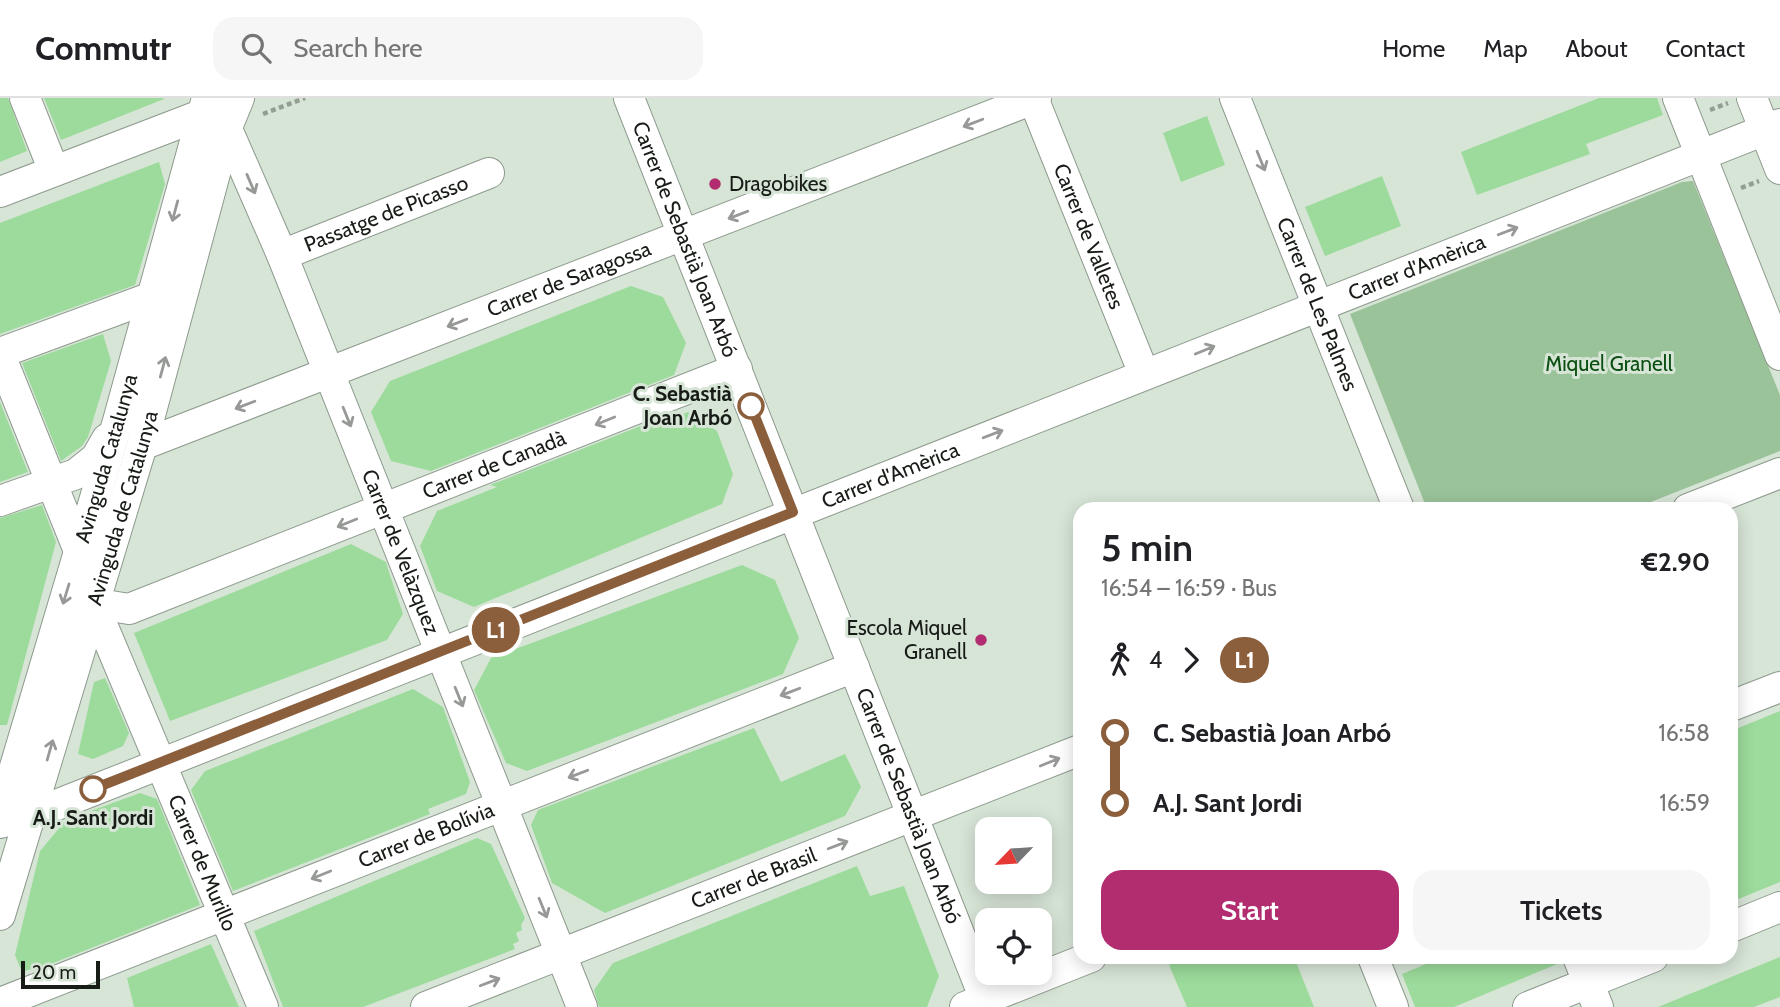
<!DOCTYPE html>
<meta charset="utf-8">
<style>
body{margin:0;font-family:Cabin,sans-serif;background:#f6f6f6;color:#202124;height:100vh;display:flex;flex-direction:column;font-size:26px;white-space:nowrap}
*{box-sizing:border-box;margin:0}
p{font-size:23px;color:#757577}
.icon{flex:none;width:38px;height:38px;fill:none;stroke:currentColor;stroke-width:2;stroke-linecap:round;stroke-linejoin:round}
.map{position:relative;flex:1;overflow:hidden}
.panel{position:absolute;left:1073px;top:404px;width:665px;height:462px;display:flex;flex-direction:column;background:#fff;border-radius:21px;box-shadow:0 4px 18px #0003}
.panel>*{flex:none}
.badge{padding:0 14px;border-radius:23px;font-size:24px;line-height:46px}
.needle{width:46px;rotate:245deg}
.buttons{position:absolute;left:975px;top:719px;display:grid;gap:14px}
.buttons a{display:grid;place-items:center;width:77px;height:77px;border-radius:14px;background:#fff;box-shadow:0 4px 18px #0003;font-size:35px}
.scale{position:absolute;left:21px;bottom:18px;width:79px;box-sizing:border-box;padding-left:7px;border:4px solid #181c17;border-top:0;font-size:19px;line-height:24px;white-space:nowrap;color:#181c17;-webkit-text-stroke:5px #d7e5d7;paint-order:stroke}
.map>.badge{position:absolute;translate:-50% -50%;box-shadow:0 0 0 4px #fff}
.legs{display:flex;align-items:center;gap:10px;height:77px;padding:0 28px;font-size:23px}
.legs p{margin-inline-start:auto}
.headline{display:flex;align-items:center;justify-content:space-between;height:119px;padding:0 28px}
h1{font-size:38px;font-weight:600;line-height:52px}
.cta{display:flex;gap:14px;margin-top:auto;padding:14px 28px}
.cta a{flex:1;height:80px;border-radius:21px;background:#b22c70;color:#fff;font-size:28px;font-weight:600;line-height:80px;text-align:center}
.cta a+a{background:#f6f6f6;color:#202124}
ul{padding:0 28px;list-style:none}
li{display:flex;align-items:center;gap:24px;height:70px;font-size:26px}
li i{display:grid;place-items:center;width:10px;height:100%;margin:0 9px;background:currentColor}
li i::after{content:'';width:18px;height:18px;margin:-9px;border:5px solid;border-radius:50%;background:#fff}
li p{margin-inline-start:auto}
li:first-child i{background:linear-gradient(#0000 50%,currentColor 0)}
li:last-child i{background:linear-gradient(currentColor 50%,#0000 0)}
header{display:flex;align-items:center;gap:42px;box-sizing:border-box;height:98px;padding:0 35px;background:#fff;border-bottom:2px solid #e0e0e0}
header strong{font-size:33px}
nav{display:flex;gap:38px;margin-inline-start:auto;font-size:24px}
.search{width:490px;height:63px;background:#f6f6f6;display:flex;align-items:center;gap:18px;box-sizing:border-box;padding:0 24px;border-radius:21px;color:#757577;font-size:26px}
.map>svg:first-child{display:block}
.green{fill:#9bc39a}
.building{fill:#9cdb9b}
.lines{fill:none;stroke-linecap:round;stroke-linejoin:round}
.minor-casing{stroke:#8d9a8d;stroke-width:32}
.path{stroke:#939d92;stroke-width:4.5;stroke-dasharray:5 3.5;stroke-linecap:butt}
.minor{stroke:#fff;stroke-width:30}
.oneway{stroke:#979997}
.line-1-casing{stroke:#fff;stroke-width:16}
.line-1{stroke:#8b5e3c;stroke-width:10}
.poi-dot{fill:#b22c70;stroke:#d7e5d7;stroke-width:2.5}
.stop-1-dot{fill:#fff;stroke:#8b5e3c;stroke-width:3.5}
.labels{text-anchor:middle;stroke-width:6;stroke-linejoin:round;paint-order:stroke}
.poi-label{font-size:21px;fill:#181c17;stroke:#d7e5d7;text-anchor:start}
.street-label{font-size:21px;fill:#181c17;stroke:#d7e5d7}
.park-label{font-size:21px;fill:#0c4f13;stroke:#d7e5d7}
.stop-label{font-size:21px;font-weight:bold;fill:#181c17;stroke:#d7e5d7;text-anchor:end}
</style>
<header>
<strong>Commutr</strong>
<div class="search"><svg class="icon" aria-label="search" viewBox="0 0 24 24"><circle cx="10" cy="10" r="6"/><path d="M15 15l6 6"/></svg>Search here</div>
<nav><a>Home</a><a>Map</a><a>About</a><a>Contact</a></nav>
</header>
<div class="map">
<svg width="1780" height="909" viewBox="0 0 1780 909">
<rect width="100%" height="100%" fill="#d7e5d7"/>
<path class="green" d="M1693,83l87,214v56l-147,58h-206l-77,-195 332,-132z"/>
<g class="building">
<path d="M0,0h8l19,53 -27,11z"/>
<path d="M44,0h119l1,1 -103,41z"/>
<path d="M1599,0h58l6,17 -77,29 4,10 -113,41 -16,-43z"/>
<path d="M1207,18l18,49 -44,17 -18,-49z"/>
<path d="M159,64l6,22 -30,101 -135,49v-111z"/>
<path d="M1382,78l19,50 -76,30 -20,-49z"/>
<path d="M631,188l32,11 23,46 -12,32 -243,96 -40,-10 -20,-49 19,-31z"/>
<path d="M103,236l8,27 -23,76 -6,9 -21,15 -39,-98z"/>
<path d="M0,304l28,70 -28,10z"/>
<path d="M688,314l29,19 16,43 -11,30 -248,103 -37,-16 -17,-45 17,-35 60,-24 -7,-2 166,-65 -2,5z"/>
<path d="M42,407l14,37 -49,183h-7v-207z"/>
<path d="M351,446l35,18 2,7 15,45 -16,26 -217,81 -36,-88z"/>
<path d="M742,467l33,15 24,58 -16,36 -256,97 -21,-8 -32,-73 17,-32z"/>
<path d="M105,580l24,55 -6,13 -30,13 -15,-5 16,-72z"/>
<path d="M413,591l30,18 27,75 -4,12 -38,15 2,5 -197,77 -42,-101 14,-19z"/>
<path d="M1780,613v171l-49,20v-171z"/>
<path d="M754,630l27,54 64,-28 16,33 -16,29 -240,97 -53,-30 -21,-58 7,-15z"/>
<path d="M140,695l17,6 43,106 -167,66 -2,-2 -9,3 -7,-17 25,-104 26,-31z"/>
<path d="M477,740l14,6 34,74 -4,7 1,5 -6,3 3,8 -6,3 2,5 -152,58h-80l-29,-76z"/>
<path d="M857,768l13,30 34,-10 35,90 -12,31h-328l-5,-17 19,-27z"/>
<path d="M211,846l28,63h-105l-7,-29z"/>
<path d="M1187,859h107l20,50h-127l-18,-42z"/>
<path d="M1443,859h118l1,5 -108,45h-39l-13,-33z"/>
<path d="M1780,859v40l-26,10h-96z"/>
</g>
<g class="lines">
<defs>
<g id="minor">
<path d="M25,0l29,73"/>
<path id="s1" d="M217,0l10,31 55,126 300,752"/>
<path id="s2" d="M629,0l359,909"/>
<path id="s3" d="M1033,0l111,276"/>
<path id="s4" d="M1235,0l164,411"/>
<path d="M1678,0l102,257"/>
<path d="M1752,0l28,71"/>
<path d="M0,94l201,-77"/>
<path id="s5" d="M282,157l207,-82"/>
<path d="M0,255l152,-56"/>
<path d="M0,257l79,196"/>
<path id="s6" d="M142,347l894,-347"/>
<path d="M0,403l76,-27 20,-16 11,-19"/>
<path d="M1688,411l92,-36"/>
<path id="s7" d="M93,505l36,6 608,-240"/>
<path id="s8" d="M93,505l170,404"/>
<path d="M1731,608l49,-19"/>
<path id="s9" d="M0,719l118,-396 89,-323"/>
<path id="s10" d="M0,725l31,-8 1749,-691"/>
<path id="s11" d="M0,817l142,-470 86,-320 11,-27"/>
<path d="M1731,829l49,-20"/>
<path d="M1373,859l20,50"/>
<path d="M1578,859l20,50"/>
<path id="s12" d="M0,905l854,-336"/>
<path id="s13" d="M426,909l654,-257"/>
<path d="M965,909l126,-50"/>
<path d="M1528,909l125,-50"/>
</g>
</defs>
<use href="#minor" class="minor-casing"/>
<g class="path">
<path d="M1710,12l18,-7"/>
<path d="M263,16l42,-16"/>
<path d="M1741,90l18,-7"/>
</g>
<use href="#minor" class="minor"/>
</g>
<defs><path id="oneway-shaft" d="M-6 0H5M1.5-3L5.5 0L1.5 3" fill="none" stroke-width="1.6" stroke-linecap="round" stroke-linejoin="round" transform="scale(1.75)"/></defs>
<g class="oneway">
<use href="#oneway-shaft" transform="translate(973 25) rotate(159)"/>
<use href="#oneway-shaft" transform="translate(1261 63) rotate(68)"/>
<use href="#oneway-shaft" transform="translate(251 86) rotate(67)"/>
<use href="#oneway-shaft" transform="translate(175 113) rotate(105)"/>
<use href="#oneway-shaft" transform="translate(738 117) rotate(159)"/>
<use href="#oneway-shaft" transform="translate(1508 133) rotate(-21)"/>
<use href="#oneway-shaft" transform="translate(457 225) rotate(159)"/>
<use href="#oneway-shaft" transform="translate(1205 252) rotate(-22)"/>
<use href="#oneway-shaft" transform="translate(163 269) rotate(-75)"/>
<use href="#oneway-shaft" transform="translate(245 307) rotate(159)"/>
<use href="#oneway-shaft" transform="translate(347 319) rotate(68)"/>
<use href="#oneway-shaft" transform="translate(605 323) rotate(158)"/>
<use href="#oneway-shaft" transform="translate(993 336) rotate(-21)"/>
<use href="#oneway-shaft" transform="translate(347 425) rotate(158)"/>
<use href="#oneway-shaft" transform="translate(66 496) rotate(107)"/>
<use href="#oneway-shaft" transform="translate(790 594) rotate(159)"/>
<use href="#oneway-shaft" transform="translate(459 599) rotate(68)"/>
<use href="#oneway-shaft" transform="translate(50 652) rotate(-74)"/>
<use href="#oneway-shaft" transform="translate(1050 664) rotate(-22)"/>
<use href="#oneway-shaft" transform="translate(578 676) rotate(159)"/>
<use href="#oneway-shaft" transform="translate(838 747) rotate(-21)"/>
<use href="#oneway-shaft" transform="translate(321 777) rotate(158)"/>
<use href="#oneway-shaft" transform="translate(543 810) rotate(68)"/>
<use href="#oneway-shaft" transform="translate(490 884) rotate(-21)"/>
</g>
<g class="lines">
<defs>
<path id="line-1" d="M93,691l700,-277 -42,-106"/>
</defs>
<use href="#line-1" class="line-1-casing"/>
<use href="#line-1" class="line-1"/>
</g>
<g class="poi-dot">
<circle cx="715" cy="86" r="7"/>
<circle cx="981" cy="542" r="7"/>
</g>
<g class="stop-1-dot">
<circle cx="751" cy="308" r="12"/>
<circle cx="93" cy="691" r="12"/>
</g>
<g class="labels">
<g class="poi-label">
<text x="729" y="93">Dragobikes</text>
<text x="967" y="537" text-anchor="end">Escola Miquel<tspan x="967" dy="24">Granell</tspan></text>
</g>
<g class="street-label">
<text dy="7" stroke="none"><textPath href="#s5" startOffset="112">Passatge de Picasso</textPath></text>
<text dy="7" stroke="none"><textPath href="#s3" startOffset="149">Carrer de Valletes</textPath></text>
<text dy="7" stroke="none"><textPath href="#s2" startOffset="152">Carrer de Sebastià Joan Arbó</textPath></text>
<text dy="7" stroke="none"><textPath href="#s10" startOffset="1522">Carrer d'Amèrica</textPath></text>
<text dy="7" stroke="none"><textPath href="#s6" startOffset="458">Carrer de Saragossa</textPath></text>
<text dy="7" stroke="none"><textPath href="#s4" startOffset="222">Carrer de Les Palmes</textPath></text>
<text dy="7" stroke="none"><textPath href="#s9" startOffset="374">Avinguda Catalunya</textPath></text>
<text dy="7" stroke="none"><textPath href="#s7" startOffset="429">Carrer de Canadà</textPath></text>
<text dy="7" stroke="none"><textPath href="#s10" startOffset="956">Carrer d'Amèrica</textPath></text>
<text dy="7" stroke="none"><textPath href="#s11" startOffset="425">Avinguda de Catalunya</textPath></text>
<text dy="7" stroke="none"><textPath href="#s1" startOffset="490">Carrer de Velàzquez</textPath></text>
<text dy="7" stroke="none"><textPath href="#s2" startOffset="761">Carrer de Sebastià Joan Arbó</textPath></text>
<text dy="7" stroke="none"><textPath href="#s12" startOffset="458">Carrer de Bolívia</textPath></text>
<text dy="7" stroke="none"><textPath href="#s8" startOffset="282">Carrer de Murillo</textPath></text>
<text dy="7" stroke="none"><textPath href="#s13" startOffset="352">Carrer de Brasil</textPath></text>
</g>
<g class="park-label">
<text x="1609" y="273">Miquel Granell</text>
</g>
<g class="stop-label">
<text x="732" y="303">C. Sebastià<tspan x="732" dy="24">Joan Arbó</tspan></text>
<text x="93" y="727" text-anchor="middle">A.J. Sant Jordi</text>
</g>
</g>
</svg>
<div class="buttons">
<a><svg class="needle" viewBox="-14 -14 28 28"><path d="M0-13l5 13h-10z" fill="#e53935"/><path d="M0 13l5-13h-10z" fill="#757577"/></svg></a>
<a><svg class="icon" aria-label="locate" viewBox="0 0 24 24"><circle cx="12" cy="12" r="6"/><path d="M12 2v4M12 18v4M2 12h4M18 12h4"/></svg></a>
</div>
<div class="scale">20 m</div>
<b class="badge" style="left:496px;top:532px;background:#8b5e3c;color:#fff">L1</b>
<section class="panel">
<div class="headline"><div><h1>5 min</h1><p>16:54 – 16:59 · Bus</p></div><b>€2.90</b></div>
<div class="legs"><svg class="icon" aria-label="walk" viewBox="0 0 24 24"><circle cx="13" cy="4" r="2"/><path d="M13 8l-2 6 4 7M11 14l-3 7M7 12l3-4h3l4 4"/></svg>4<svg class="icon" aria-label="forward" viewBox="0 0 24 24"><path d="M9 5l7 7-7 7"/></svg><b class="badge" style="background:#8b5e3c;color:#fff">L1</b></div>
<ul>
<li><i style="color:#8b5e3c"></i><b>C. Sebastià Joan Arbó</b><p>16:58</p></li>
<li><i style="color:#8b5e3c"></i><b>A.J. Sant Jordi</b><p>16:59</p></li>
</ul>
<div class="cta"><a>Start</a><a>Tickets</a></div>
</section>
</div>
